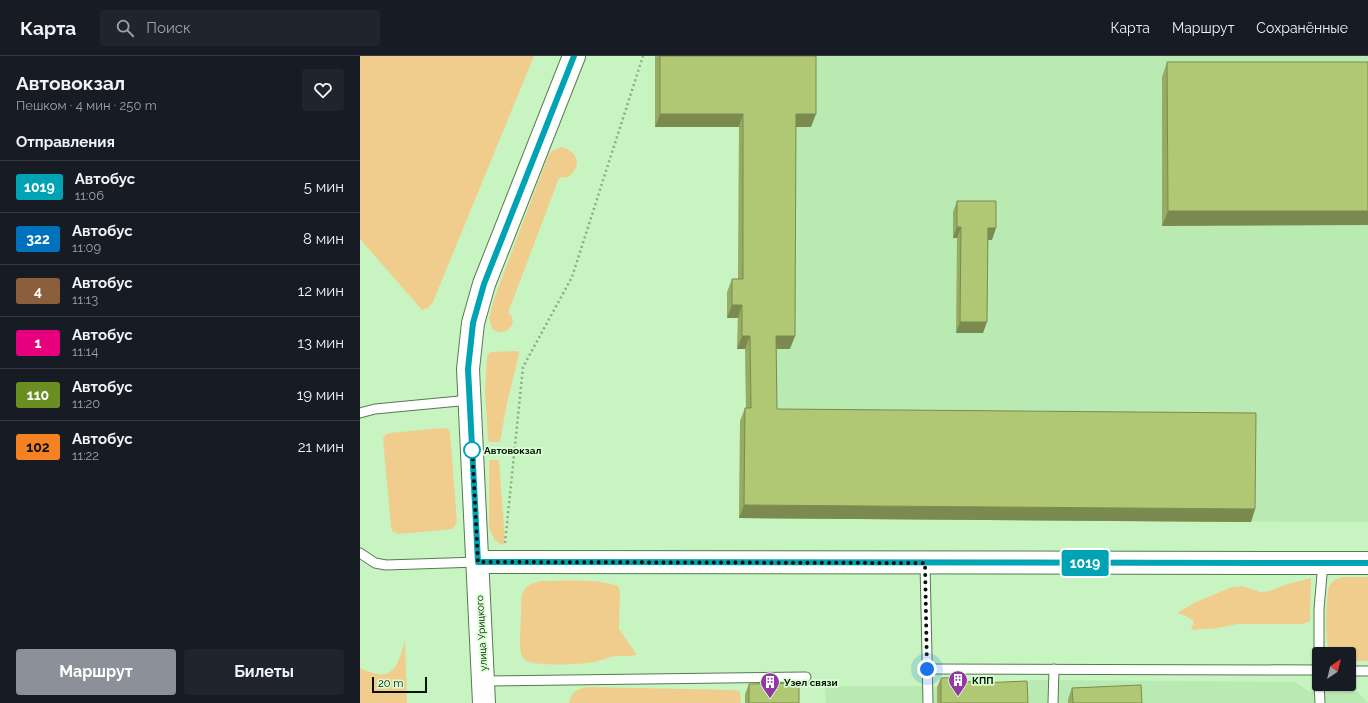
<!DOCTYPE html>
<html lang="ru">
<meta charset="utf-8">
<style>
body{margin:0;font-family:Raleway,sans-serif;background:#20242c;color:#f1f3f6;height:100vh;display:flex;flex-direction:column;font-size:15px;white-space:nowrap}
*{box-sizing:border-box;margin:0}
p{font-size:13px;color:#9ea1a6}
.icon{flex:none;width:22px;height:22px;fill:none;stroke:currentColor;stroke-width:2;stroke-linecap:round;stroke-linejoin:round}
.map{position:relative;flex:1;overflow:hidden}
.panel{display:flex;flex-direction:column;background:#171b24;width:360px}
.panel>*{flex:none}
.badge{padding:0 8px;border-radius:3px;font-size:14px;line-height:26px}
.needle{width:26px;rotate:35deg}
.controls{position:absolute;left:952px;top:591px;display:grid;gap:8px}
.controls a{display:grid;place-items:center;width:44px;height:44px;border-radius:4px;background:#171b24;box-shadow:0 1px 3px #0004;font-size:20px}
.scale{position:absolute;left:12px;bottom:10px;width:55px;box-sizing:border-box;padding-left:4px;border:2px solid #041203;border-top:0;font-size:11px;line-height:14px;white-space:nowrap;color:#041203;-webkit-text-stroke:3px #dbffd5;paint-order:stroke}
.you{position:absolute;width:20px;height:20px;margin:-10px;border:3px solid #fff;border-radius:50%;background:#1a73e8;box-shadow:0 0 0 6px #1a73e833}
.map>.badge{position:absolute;translate:-50% -50%;box-shadow:0 0 0 2px #fff}
h2{padding:0 16px;font-size:15px;line-height:36px}
.round{display:grid;place-items:center;flex:none;width:42px;height:42px;border-radius:4px;background:#20242c}
.overview{display:flex;align-items:center;justify-content:space-between;height:68px;padding:0 16px}
h1{font-size:19px;font-weight:700;line-height:30px}
.button{display:flex;gap:8px;margin-top:auto;padding:8px 16px}
.button a{flex:1;height:46px;border-radius:4px;background:#8c9099;color:#fff;font-size:16px;font-weight:700;line-height:46px;text-align:center}
.button a+a{background:#20242c;color:#f1f3f6}
ul{padding:0;list-style:none}
li{display:flex;align-items:center;gap:12px;height:52px;padding:0 16px;border-top:1px solid #363941}
li div{flex:1}
li b{display:block;font-size:15px}
li em{font-style:normal}
li .badge{min-width:44px;font-weight:700;text-align:center}
header{display:flex;align-items:center;gap:24px;box-sizing:border-box;height:56px;padding:0 20px;background:#171b24;border-bottom:1px solid #363941}
header strong{font-size:19px}
nav{display:flex;gap:22px;margin-inline-start:auto;font-size:14px}
.search{width:280px;height:36px;background:#20242c;display:flex;align-items:center;gap:10px;box-sizing:border-box;padding:0 14px;border-radius:4px;color:#9ea1a6;font-size:15px}
main{display:flex;flex:1;min-height:0}
.map>svg:first-child{display:block}
.built{fill:#b8eab1}
.green{fill:#f1cd8d}
.lines{fill:none;stroke-linecap:round;stroke-linejoin:round}
.service-casing{stroke:#547c4e;stroke-width:11}
.primary-casing{stroke:#547c4e;stroke-width:24}
.path{stroke:#8aac85;stroke-width:2.5;stroke-dasharray:2 3;stroke-linecap:butt}
.service{stroke:#fff;stroke-width:9}
.primary{stroke:#fff;stroke-width:22}
.wall{fill:#97ab63}
.shaded-wall{fill:#7b8b50}
.building{fill:#b0c773;stroke:#7b8b50}
.line-casing{stroke:#fff;stroke-width:9}
.line{stroke:#00a3b4;stroke-width:6}
.walk{stroke:#041203;stroke-width:4;stroke-dasharray:0 7.2}
.stop-dot{fill:#fff;stroke:#00a3b4;stroke-width:2}
.labels{text-anchor:middle;stroke-width:3.5;stroke-linejoin:round;paint-order:stroke}
.stop-label{font-size:10px;font-weight:bold;fill:#041203;stroke:#dbffd5;text-anchor:start}
.street-label{font-size:10px;fill:#041203;stroke:#dbffd5}
.poi-label{font-size:10px;font-weight:bold;fill:#041203;stroke:#dbffd5;text-anchor:start}
</style>
<header>
<strong>Карта</strong>
<div class="search"><svg class="icon" aria-label="search" viewBox="0 0 24 24"><circle cx="10" cy="10" r="6"/><path d="M15 15l6 6"/></svg>Поиск</div>
<nav><a>Карта</a><a>Маршрут</a><a>Сохранённые</a></nav>
</header>
<main>
<section class="panel">
<div class="overview"><div><h1>Автовокзал</h1><p>Пешком · 4 мин · 250 m</p></div><a class="round"><svg class="icon" aria-label="heart" viewBox="0 0 24 24"><path d="M12 20l-8-8c-3-5 5-10 8-4 3-6 11-1 8 4z"/></svg></a></div>
<h2>Отправления</h2>
<ul>
<li><span class="badge" style="background:#00a3b4;color:#fff">1019</span><div><b>Автобус</b><p>11:06</p></div><em>5 мин</em></li>
<li><span class="badge" style="background:#0072bc;color:#fff">322</span><div><b>Автобус</b><p>11:09</p></div><em>8 мин</em></li>
<li><span class="badge" style="background:#8b5e3c;color:#fff">4</span><div><b>Автобус</b><p>11:13</p></div><em>12 мин</em></li>
<li><span class="badge" style="background:#e6007e;color:#fff">1</span><div><b>Автобус</b><p>11:14</p></div><em>13 мин</em></li>
<li><span class="badge" style="background:#6b8e23;color:#fff">110</span><div><b>Автобус</b><p>11:20</p></div><em>19 мин</em></li>
<li><span class="badge" style="background:#f58220;color:#111">102</span><div><b>Автобус</b><p>11:22</p></div><em>21 мин</em></li>
</ul>
<div class="button"><a>Маршрут</a><a>Билеты</a></div>
</section>
<div class="map">
<svg width="1008" height="647" viewBox="0 0 1008 647">
<rect width="100%" height="100%" fill="#c8f4c1"/>
<g class="built">
<path d="M295,0h713v466l-629,-4 1,-97h6l-1,-72h-8v-31h-10v-26h11l1,-165h-84z"/>
<path d="M670,624l265,2 15,10 10,1 38,-1 10,11h-542l-1,-17h91l103,5z"/>
</g>
<g class="green">
<path d="M0,0h174l-101,246 -5,6 -6,2 -62,-71z"/>
<path d="M201,91c17,4 22,19 7,30l-9,1 -51,135c2,1 4,3 4,5 3,6 -4,14 -10,14 -4,1 -7,-2 -10,-3l-3,-11 6,-22 53,-140 4,-5z"/>
<path d="M158,295l1,3 -12,49 -7,39h-12l-3,-53 2,-31 1,-4 3,-2z"/>
<path d="M84,372l4,1 2,4 7,89 -4,7 -54,5 -6,-2 -2,-5 -8,-88 2,-4 4,-2z"/>
<path d="M130,404h7l2,1 6,80 -3,4 -7,-5 -6,-12v-66z"/>
<path d="M983,521h25v84h-19v-7h-18c-8,-14 -4,-49 -3,-65 3,-8 8,-10 15,-12z"/>
<path d="M951,522l-1,43 -7,3h-66l-19,4 -27,2 3,-9 -8,-5 -9,-3 17,-10 38,-16 10,-1 18,6 10,-1 14,-6z"/>
<path d="M181,525c24,0 55,-3 77,5l2,5 -1,38 18,26c-7,1 -14,1 -21,1 -7,1 -14,4 -21,6 -11,2 -66,6 -72,-4 -6,-10 -1,-37 -2,-49 0,-18 2,-24 20,-28z"/>
<path d="M45,585l2,62h-47v-35c32,15 36,2 45,-27z"/>
<path d="M228,631l148,3 4,2 1,11h-172c2,-11 9,-15 19,-16z"/>
</g>
<g class="lines">
<defs>
<g id="service">
<path d="M0,357l15,-4 95,-9"/>
<path d="M0,497l15,10 11,2 92,-3"/>
<path d="M565,507l3,140"/>
<path d="M567,613l392,1"/>
<path d="M989,615h19"/>
<path d="M959,619v-66l4,-46"/>
<path d="M123,625l323,-4"/>
<path d="M959,628l1,19"/>
<path d="M693,647l1,-34"/>
</g>
<g id="primary">
<path d="M118,506l890,1"/>
<path d="M124,647l-16,-334 5,-46 11,-39 90,-228"/>
</g>
</defs>
<use href="#service" class="service-casing"/>
<use href="#primary" class="primary-casing"/>
<path class="path" d="M145,487l18,-176 49,-90 71,-221"/>
<use href="#service" class="service"/>
<use href="#primary" class="primary"/>
</g>
<g class="wall">
<path d="M295,0h161l-5,71h-15l-6,222h-14l1,60 478,100 -4,13 -512,-4 1,-97 5,-13h1l-1,-59h-8l1,-31h-11v-26l5,-13h6l1,-152h-84z"/>
<path d="M807,6h201l-206,164v-149z"/>
<path d="M597,145l35,39h-4l-5,93h-27l1,-95h-4v-26z"/>
<path d="M581,622l23,4 64,21h-91v-16z"/>
<path d="M389,628l50,19h-54v-9z"/>
<path d="M712,632l70,15h-74v-4z"/>
</g>
<g class="shaded-wall">
<path d="M300,58h83l-4,13h-84z"/>
<path d="M436,58h20l-5,13h-20z"/>
<path d="M808,155h200v14l-206,1z"/>
<path d="M597,171h4l-4,11h-4z"/>
<path d="M628,172h8l-4,12h-8z"/>
<path d="M372,249h10l-4,13h-11z"/>
<path d="M600,266h27l-4,11h-27z"/>
<path d="M382,280h8l-5,13h-8z"/>
<path d="M416,280h19l-5,13h-19z"/>
<path d="M384,449l511,4 -4,13 -512,-4z"/>
</g>
<g class="building">
<path d="M300,0h156v58h-20l-1,222h-19l1,73 479,4 -1,96 -511,-4 1,-97h6l-1,-72h-8v-31h-10v-26h11v-165h-83z"/>
<path d="M807,6h201v149h-200z"/>
<path d="M597,145h39v27h-8l-1,94h-27l1,-95h-4z"/>
<path d="M604,621v5l17,-1v2l46,-2 1,22h-87v-25z"/>
<path d="M439,627v20h-50v-19z"/>
<path d="M781,629l1,18h-69l-1,-15z"/>
</g>
<g class="lines">
<defs>
<path id="line" d="M214,0l-90,228 -11,39 -5,46 10,193 890,1"/>
</defs>
<use href="#line" class="line-casing"/>
<use href="#line" class="line"/>
<path class="walk" d="M112,394v-6l6,118 447,1 2,106"/>
</g>
<defs>
<symbol id="building-pin" viewBox="-11 -11 22 30"><path d="M0 17L-7.5 6A9.5 9.5 0 1 1 7.5 6Z" fill="#9338a3" stroke="#dbffd5"/><path d="M-4-6H4V6H1V3H-1V6H-4ZM-2.5-4.3h1.7v1.8h-1.7ZM.8-4.3h1.7v1.8H.8ZM-2.5-1h1.7V.8h-1.7ZM.8-1h1.7V.8H.8Z" fill="#fff"/></symbol>
</defs>
<g fill-rule="evenodd">
<use href="#building-pin" x="587" y="613" width="22" height="30"/>
<use href="#building-pin" x="399" y="615" width="22" height="30"/>
</g>
<circle class="stop-dot" cx="112" cy="394" r="8"/>
<g class="labels">
<g class="stop-label">
<text x="124" y="398">Автовокзал</text>
</g>
<g class="street-label">
<text transform="translate(121 577) rotate(-93)" y="4">улица Урицкого</text>
</g>
<g class="poi-label">
<text x="612" y="628">КПП</text>
<text x="424" y="630">Узел связи</text>
</g>
</g>
</svg>
<div class="controls">
<a><svg class="needle" viewBox="-14 -14 28 28"><path d="M0-13l5 13h-10z" fill="#e53935"/><path d="M0 13l5-13h-10z" fill="#9ea1a6"/></svg></a>
</div>
<div class="scale">20 m</div>
<div class="you" style="left:567px;top:613px"></div>
<b class="badge" style="left:725px;top:507px;background:#00a3b4;color:#fff">1019</b>
</div>
</main>
